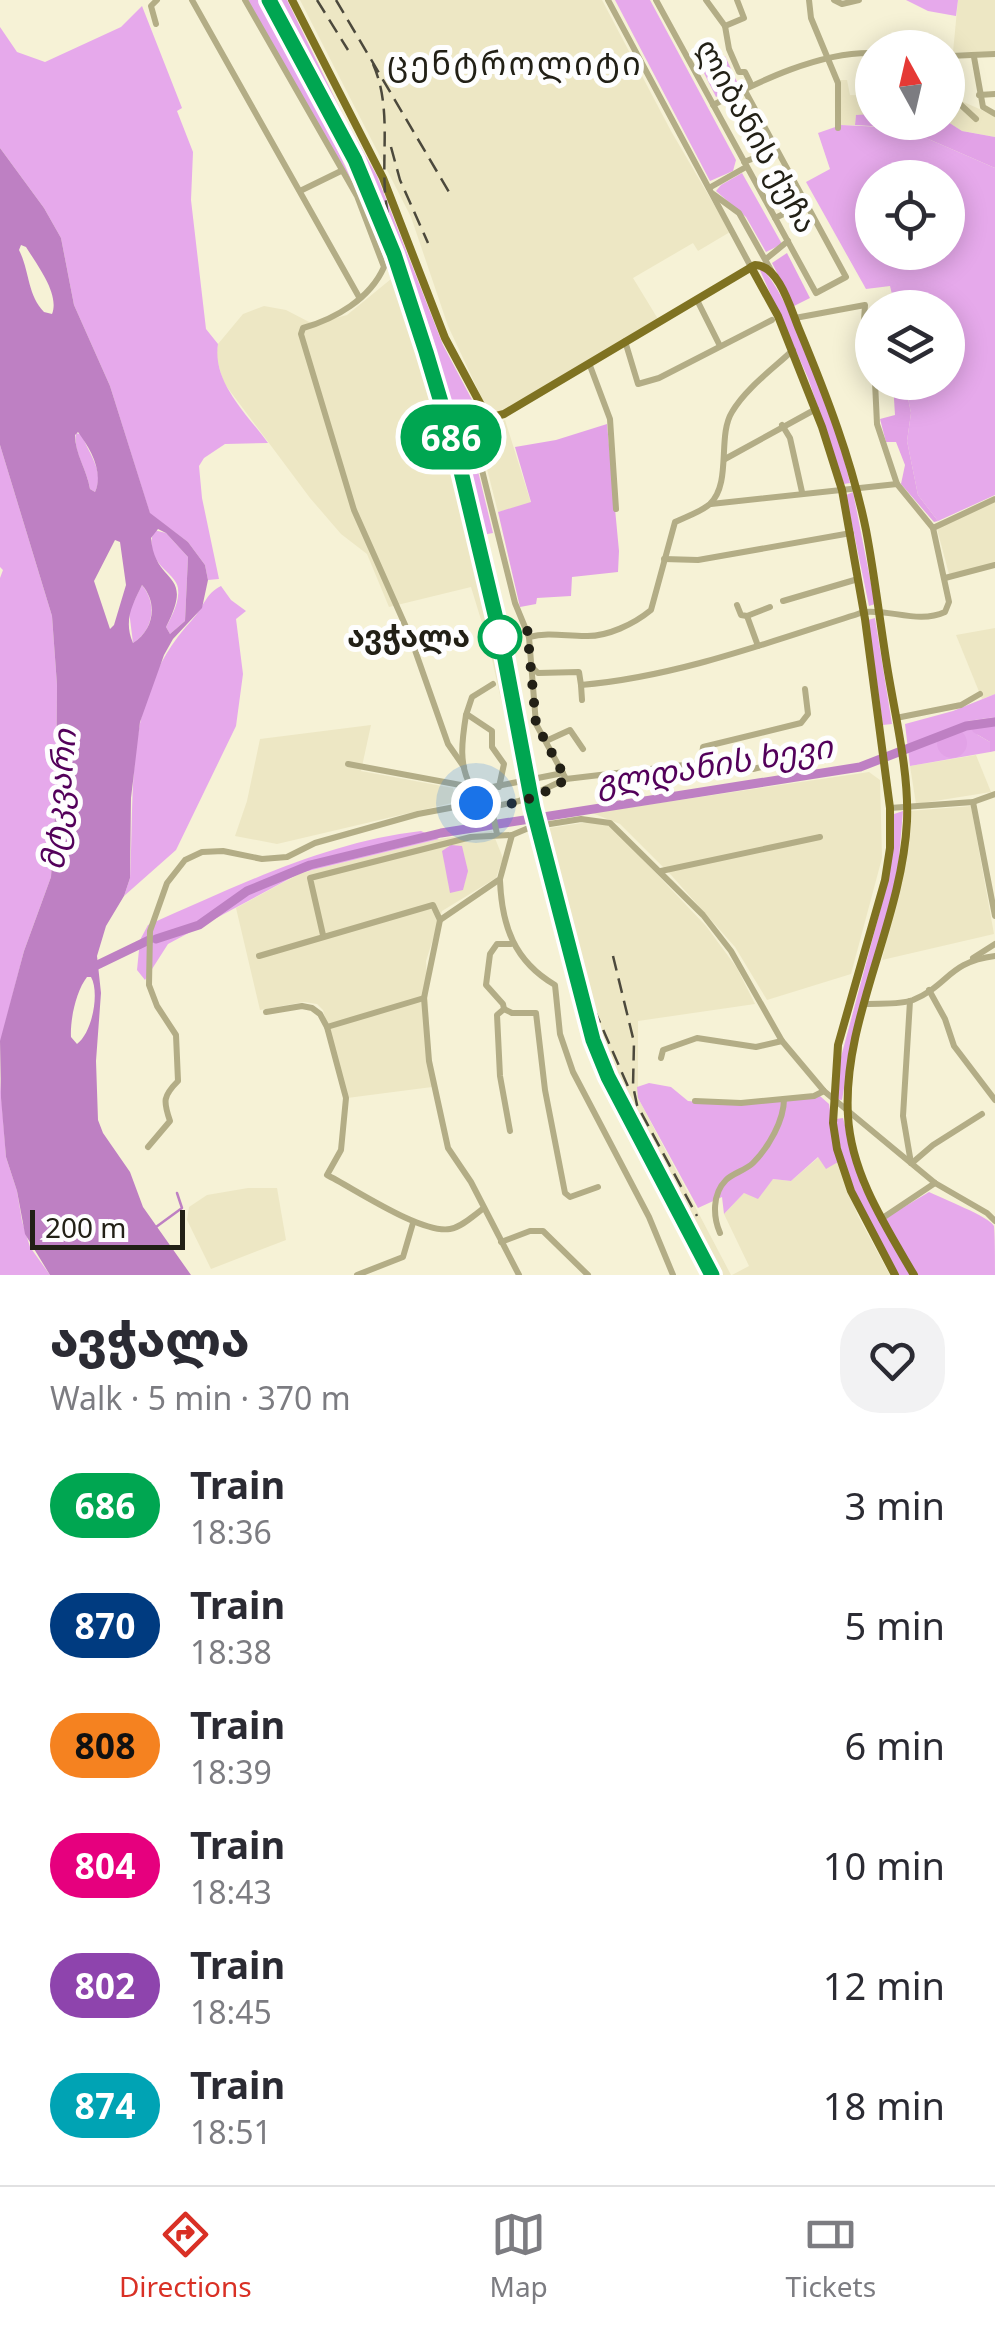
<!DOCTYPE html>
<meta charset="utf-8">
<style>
body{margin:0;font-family:Georgia,"Noto Sans Georgian",serif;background:#f2f2f3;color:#2b2b33;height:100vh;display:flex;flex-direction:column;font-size:38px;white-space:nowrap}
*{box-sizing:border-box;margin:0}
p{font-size:32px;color:#7c7c81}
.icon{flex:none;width:55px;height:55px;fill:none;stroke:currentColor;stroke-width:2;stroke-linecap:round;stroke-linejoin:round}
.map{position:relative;height:1275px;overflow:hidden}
.side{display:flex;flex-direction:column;background:#fff;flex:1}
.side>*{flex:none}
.badge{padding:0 20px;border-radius:32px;font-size:35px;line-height:65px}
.needle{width:65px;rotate:352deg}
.fabs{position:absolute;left:855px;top:30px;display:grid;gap:20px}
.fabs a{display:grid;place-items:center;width:110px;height:110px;border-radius:50%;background:#fff;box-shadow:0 5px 25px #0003;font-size:50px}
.scale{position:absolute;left:30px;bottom:25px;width:155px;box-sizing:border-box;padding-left:10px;border:5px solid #222016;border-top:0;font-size:28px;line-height:35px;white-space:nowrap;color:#222016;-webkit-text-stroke:8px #fefefe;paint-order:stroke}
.you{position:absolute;width:50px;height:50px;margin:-25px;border:8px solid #fff;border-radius:50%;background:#1a73e8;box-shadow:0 0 0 15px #1a73e833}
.map>.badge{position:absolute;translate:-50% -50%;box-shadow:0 0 0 5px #fff}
.round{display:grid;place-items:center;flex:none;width:105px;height:105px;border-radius:40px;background:#f2f2f3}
.headline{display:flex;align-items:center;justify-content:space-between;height:170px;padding:0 50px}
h1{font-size:48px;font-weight:800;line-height:75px}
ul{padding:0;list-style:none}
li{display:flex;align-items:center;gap:30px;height:120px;padding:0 50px}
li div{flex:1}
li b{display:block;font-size:38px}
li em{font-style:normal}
li .badge{min-width:110px;font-weight:700;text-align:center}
.tab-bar{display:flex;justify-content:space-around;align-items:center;height:140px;border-top:2px solid #e1e1e2;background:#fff;font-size:28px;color:#7c7c81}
.tab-bar a{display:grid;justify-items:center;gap:5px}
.tab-bar .on{color:#d93025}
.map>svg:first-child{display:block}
.built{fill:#ede7c4}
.green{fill:#e6a9eb;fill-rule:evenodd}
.forest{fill:#e2a2e7}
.water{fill:#be80c3;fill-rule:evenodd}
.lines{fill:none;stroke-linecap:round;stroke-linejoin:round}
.stream{stroke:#be80c3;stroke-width:2.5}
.river{stroke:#be80c3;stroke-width:9}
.minor{stroke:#b3ad86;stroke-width:6}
.major{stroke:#7f7221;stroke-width:8}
.rail{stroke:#4c493c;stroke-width:2.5;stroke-dasharray:15 8;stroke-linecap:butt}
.line-casing{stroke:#fff;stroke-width:22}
.line{stroke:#00a651;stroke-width:15}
.walk{stroke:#222016;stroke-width:10;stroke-dasharray:0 18}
.stop-dot{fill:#fff;stroke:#00a651;stroke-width:5}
.labels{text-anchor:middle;stroke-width:10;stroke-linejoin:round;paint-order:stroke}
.street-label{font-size:30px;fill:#222016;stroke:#fefefe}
.stop-label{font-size:30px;font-weight:bold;fill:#222016;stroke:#fefefe;text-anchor:end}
.neighbourhood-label{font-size:32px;letter-spacing:2.5px;fill:#222016;stroke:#fefefe}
.water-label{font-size:32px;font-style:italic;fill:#53005a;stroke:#fefefe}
</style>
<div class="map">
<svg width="995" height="1275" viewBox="0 0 995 1275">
<rect width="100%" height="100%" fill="#f6f2d6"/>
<g class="built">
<path d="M261,0h12l93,165 28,61 37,106 28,95 56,257 4,48 8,37 -10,2 -28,-125 -18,-59 -82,20 -22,-53 -26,-20 -31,-36 -86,-115 -8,-26 2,-13 25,-30 21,-8 22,4 27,14 34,-9 44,-36 -29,-78 -65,-137z"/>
<path d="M300,0h302l69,131 59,101 -32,19 -5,-8 -60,35 25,41 -156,92 -8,1 -8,-5 -38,-81 -37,-109z"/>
<path d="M958,0h37v52h-42z"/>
<path d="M839,80h8l3,15 22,1v18l-16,2 -1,9h-14z"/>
<path d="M948,95l47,21v21l-33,-6 -14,-9z"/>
<path d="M505,420l26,83 -33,9 -19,-74 1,-4z"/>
<path d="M995,501v62l-46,11 -12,-45z"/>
<path d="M995,628v66l-13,5 -26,-64z"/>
<path d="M371,725l-10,46 92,17 3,14 -179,42 -42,-8 12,-35 13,-62z"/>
<path d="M976,755l15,37 -75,12 -6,-38z"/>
<path d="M869,772l11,8 2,78 -31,116 -84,26 -32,-53 -63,-71 -52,-52 -28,-11z"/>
<path d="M971,806l23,128 -112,26 26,-116 1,-33z"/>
<path d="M588,822l23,4 95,100 31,42 18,36 -117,17v77l93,177h-27l-117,-223 -7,-22 -50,-199z"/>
<path d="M492,831l11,27 -7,20 -54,33 -16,50 6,126 -85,11 -24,-88 -6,-6 -13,-2 -44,8 -24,-102 65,-35 138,-34z"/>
<path d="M819,1157l19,5 20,54 32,59h-158l17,-9 -25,-52 20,-21 29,-14 18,2z"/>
<path d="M248,1188h29l9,52 -75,29 -24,-49 2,-13 18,-12z"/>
</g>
<g class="green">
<path d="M248,0h13l36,64 56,119 -38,-60z"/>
<path d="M282,0h5l57,117 33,59 66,169 36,68v8l-9,8v9l23,95 -11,2 -23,-108 -28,-95 -37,-106 -50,-104 -39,-63 4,-3z"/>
<path d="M615,0h35l86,160 -3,11 -23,10z"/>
<path d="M906,0h52l-2,16 -28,-5z"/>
<path d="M142,6l40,102 -5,3 16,41 -2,48 15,129 12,15c-6,38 29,70 50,99l-43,1 -21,14 -5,8 3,32 17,81 -11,1 -3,-15 -17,-23 -38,-28 -40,-128 -36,-81 -13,-67 -17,-30 -44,-60v-121l17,25 28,10 76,-35z"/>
<path d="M725,56l14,30 -23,11 -15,-30z"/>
<path d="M841,125l62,3 92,40v327l-57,26 -20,-26 -11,-54 4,-28 -6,-30 43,-1v-74l-53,-1 -5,-21 -24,3 -60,-107 24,-13 -12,-36zM872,178h76v74h-76z"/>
<path d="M742,173l40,71 -16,8 -20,-35 -30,-26 5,-6z"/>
<path d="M758,266c30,17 85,179 92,217l-6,1 -36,-106z"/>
<path d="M76,433l6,2c7,20 23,36 13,57l-5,-3c-3,-20 -17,-37 -14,-56z"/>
<path d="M0,445l52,171 5,69 -1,115 -5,77 -27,74 -24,93v-466l3,-8 -3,-3z"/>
<path d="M853,492l22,112 -6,2 -23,-111z"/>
<path d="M154,530l12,3 22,24 -3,64 -15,13 -4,-7c6,-11 14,-26 12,-39 -2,-16 -36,-25 -24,-58z"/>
<path d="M142,585c15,18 12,45 -9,58l-4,-32z"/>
<path d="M221,586l10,14 15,11 -10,8 7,55 -7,52 -60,124 -52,46 6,-18c5,-94 -7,-184 62,-258 12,-13 13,-26 29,-34z"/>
<path d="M875,618l17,106 -9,1 -15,-105z"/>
<path d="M995,694v23l-27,4 10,14 12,7v10l-80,14 -5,-42 48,-13z"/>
<path d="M903,811l-6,69 -48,179 -7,41 -6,-1 1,-27 51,-191 6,-67z"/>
<path d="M421,831l18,8 -139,34 -132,71 -23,36 -8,-10 3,-30 8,-15c87,-38 177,-83 273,-94z"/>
<path d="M0,1079l6,78 11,34 5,30 8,26 20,28h-50z"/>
<path d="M649,1083l22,4 17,14 22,2 110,-7 9,8 9,58 -12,7 -8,-12 -27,24 -18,-2 -15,20 -14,-6 -20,21 -2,-17 -24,11 -60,-110 -1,-11z"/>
<path d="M843,1118l18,68 49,89h-12c-27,-50 -57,-99 -62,-156z"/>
<path d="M929,1192c12,6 61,25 65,34 1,12 1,35 1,49h-78l-33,-56z"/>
</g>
<g class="forest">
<path d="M273,0h9l27,56 -4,3z"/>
<path d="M872,114v8h76l14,9 33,6v31l-92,-40 -48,-3 1,-10z"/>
<path d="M787,253l23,45 -16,8 -22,-43z"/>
<path d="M893,383h12l6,30 -4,28 11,54 20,26 -4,1 -33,-38 4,-19 -9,-23h-10l-6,-23 15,-4z"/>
<path d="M607,424l12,127 -1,21 -46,5 -1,19 -34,2 -1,6 -16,3 -22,-95 33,-10 -16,-55 41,-7z"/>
<path d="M995,717v34l-5,1v-10l-17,-10 -5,-11z"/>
<circle cx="952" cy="743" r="15"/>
<path d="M451,845l11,1 6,25 -5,19 -13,3 -8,-42z"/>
</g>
<path class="water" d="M0,148l44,60 17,30 13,67 36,81 40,127 38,29 17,23 3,15 -6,28 -29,31 -9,16 -24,67 -9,76 -1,80 -6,18 -18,30 -9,30 4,37 -5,68 2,59 5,13 27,39 13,35 48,68h-141l-25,-41 -8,-43 -11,-34 -5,-59 -1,-57 24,-90 27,-74 5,-77 1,-115 -5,-69 -52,-171zM21,245l5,2c11,18 34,47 26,67l-8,-2c-17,-18 -14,-40 -25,-62zM78,432c12,16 26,40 17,60l-5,-3c-3,-19 -15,-35 -15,-54zM158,529l8,4 22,24 -3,64 -15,13 -4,-7c30,-58 -11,-40 -15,-89zM115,540l5,2 6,43 -12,40 -4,4 -16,-48zM142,585c16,18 12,45 -9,58 -10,-23 0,-39 9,-58zM91,977c9,16 1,56 -14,67l-6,-7c-1,-17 5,-46 16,-60z"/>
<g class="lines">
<path class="stream" d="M156,1227l26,-19 -5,-15"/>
<g class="river">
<path d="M156,939l43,-14 48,-34 63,-26 131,-32 419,-66 106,-41 29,-4"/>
<path d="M89,969l60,-29"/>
</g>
<g class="minor">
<path d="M192,0l167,297"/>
<path d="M245,0l112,196 27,71c-14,32 -49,52 -81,61l-2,6 53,176 56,126 38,108 16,23"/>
<path d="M608,0l143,267"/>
<path d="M656,0l160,293 30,-16 -102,-188 6,-7 -5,-10h-6l-10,-23 -4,-23 -19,-26"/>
<path d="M809,0l2,18 27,65v45"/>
<path d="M834,0l8,4 17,-4"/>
<path d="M156,24l-5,-18 6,-6"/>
<path d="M725,26l19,-8 -7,-18"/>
<path d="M948,56l47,-2"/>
<path d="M974,57l9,50 12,7"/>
<path d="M948,93l28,26"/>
<path d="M979,95l16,-1"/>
<path d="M713,105c47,-24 106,-53 159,-52"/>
<path d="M744,162l31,-12"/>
<path d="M709,188l37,-21"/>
<path d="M300,191l41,-20"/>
<path d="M713,194l26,19 33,59"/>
<path d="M775,218l30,-14"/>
<path d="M766,259l22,-18"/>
<path d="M697,300l23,46"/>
<path d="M795,318l70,-13 -3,48 10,22"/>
<path d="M625,341l13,43 21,-6 113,-58"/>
<path d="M589,363l21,56 6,90"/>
<path d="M488,418l-14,15 1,9 40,161 14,34 7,87 30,55"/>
<path d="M782,425l8,13 12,54"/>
<path d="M725,459l91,-50"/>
<path d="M711,504l186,-20"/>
<path d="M933,528l62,-29"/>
<path d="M664,559l34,1 153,-27"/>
<path d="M945,578l50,-13"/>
<path d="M783,601l75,-22"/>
<path d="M737,605l4,10 6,1"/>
<path d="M529,637c19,-5 36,-1 56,-1 22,1 49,-12 66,-26l24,-88c10,-5 26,-10 35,-18 22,-21 7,-68 22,-92 14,-24 41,-43 61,-62"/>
<path d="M758,646l-11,-30 23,-9"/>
<path d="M530,665l8,8 41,-1 2,13c96,-8 191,-44 283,-73 26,-3 55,12 81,0l4,-10 -16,-74 -36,-44 -20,-60 -2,-42"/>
<path d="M581,685l1,15"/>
<path d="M466,715l6,-18 21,-13"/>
<path d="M896,718l65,-13 19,-11"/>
<path d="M546,741l24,-11 13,19"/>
<path d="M701,763l2,-16 98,-24 7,-9 -3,-25"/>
<path d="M348,764l134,25 81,-16"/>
<path d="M472,788c-14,-22 -10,-48 -6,-73h2l24,16v16l12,17 -5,23"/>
<path d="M483,790l7,11 7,33"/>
<path d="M973,802l22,114"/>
<path d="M890,808l83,-6 22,-8"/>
<path d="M512,835l-12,44 -60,41 -16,78 5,63 19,87 23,34 48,93"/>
<path d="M661,871l159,-34"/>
<path d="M500,881c2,45 14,80 55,104l5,49 13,38 76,145 24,58"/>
<path d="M323,935l-13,-57 161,-41 41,-2 19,-8 50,-8 29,4 93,92 28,36 51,90 42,50 111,92 52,30 8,8"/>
<path d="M259,956l174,-51 7,15"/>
<path d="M973,958l22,-14"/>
<path d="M929,990l16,29 9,27 41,54"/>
<path d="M910,1001l-7,115 8,47"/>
<path d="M866,1004c14,-1 34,1 47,-4 36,-15 35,-38 82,-44"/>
<path d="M504,1009l8,4h24l9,77 20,103 5,4 28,-10"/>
<path d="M266,1012l36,-6 10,2 8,6 7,13 19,71 -5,52 -14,25c28,14 94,59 123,54 12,-2 24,-14 34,-21"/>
<path d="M327,1027l97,-29"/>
<path d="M661,1058l2,-8 34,-12 59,9 26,-6"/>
<path d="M695,1101l46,2 73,-7 10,-5"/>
<path d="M510,1131l-10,-55 -3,-61 7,-6 -1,-5 -17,-19 4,-31 7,-10h14"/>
<path d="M148,1147l22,-26c-7,-20 -7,-25 8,-40l-2,-46 -19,-29 -8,-21 1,-54 17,-48 18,-23 17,-8 21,-1 39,8 25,-2 28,-14 103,-29 58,-11 16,4 27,-6 47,-22 135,-16 52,6 33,-8"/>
<path d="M912,1163l21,-18 49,-31"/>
<path d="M881,1219l54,-36"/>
<path d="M720,1233c-7,-16 -8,-39 6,-53 7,-7 20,-10 27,-17 16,-16 31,-43 31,-64"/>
<path d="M501,1242l29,-11h13l45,44"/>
<path d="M357,1275l46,-18 10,-34"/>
</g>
<g class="major">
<path d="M292,0l91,178 62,160 43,80 16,-4 251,-149c24,0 36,45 44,64 27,65 53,132 67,201 9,47 14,94 22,142 8,48 21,101 19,149 -5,101 -65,199 -59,295 3,58 38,111 66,159"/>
<path d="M751,267l27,49 44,111 20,63 23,129 25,189v40l-5,32 -47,165 -5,78 4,26 14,42 44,84"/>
</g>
<g class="rail">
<path d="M265,0c35,64 72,127 101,194 61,142 99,297 131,449 19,91 36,182 58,273 10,41 19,83 34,124 29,78 80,160 119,235"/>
<path d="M317,0l31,50"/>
<path d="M336,0l113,192"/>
<path d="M373,64c23,52 2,109 18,163"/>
<path d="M391,147l9,33 28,63"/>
<path d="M613,956l21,86 -1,44 4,19 60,111"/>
<path d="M594,1009l36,82"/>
</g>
</g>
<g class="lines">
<defs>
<path id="line" d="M269,0l86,160 39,94 32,98 32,107 44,185 31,164 60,232 15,37 104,198"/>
</defs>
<use href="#line" class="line-casing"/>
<use href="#line" class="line"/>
<path class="walk" d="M476,803c30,8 65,-6 90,-24l-30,-55 -9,-97 -27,10"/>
</g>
<circle class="stop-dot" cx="500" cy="637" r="20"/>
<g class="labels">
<g class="street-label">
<text transform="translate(756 136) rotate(61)" y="10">ლიბანის ქუჩა</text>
</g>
<g class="stop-label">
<text x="470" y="647">ავჭალა</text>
</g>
<g class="neighbourhood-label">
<text x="515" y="75">ცენტროლიტი</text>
</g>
<g class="water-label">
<text transform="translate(714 765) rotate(-9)" y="11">გლდანის ხევი</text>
<text transform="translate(59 800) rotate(-85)" y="11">მტკვარი</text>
</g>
</g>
</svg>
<div class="fabs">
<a><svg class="needle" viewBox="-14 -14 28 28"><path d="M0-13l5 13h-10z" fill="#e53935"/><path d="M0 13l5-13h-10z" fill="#7c7c81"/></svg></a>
<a><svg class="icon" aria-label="locate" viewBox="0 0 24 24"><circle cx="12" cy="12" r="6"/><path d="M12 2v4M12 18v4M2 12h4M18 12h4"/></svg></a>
<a><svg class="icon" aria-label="layers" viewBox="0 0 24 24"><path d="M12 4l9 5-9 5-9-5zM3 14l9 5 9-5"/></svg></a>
</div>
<div class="scale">200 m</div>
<div class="you" style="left:476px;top:803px"></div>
<b class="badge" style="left:451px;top:437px;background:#00a651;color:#fff">686</b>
</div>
<section class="side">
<div class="headline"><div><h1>ავჭალა</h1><p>Walk · 5 min · 370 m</p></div><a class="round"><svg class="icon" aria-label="heart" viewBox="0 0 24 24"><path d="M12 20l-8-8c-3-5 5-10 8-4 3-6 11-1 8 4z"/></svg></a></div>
<ul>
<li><span class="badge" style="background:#00a651;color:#fff">686</span><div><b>Train</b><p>18:36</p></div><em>3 min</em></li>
<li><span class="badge" style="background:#003b80;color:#fff">870</span><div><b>Train</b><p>18:38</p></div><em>5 min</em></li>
<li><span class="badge" style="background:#f58220;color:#111">808</span><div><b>Train</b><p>18:39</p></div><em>6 min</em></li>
<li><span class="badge" style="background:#e6007e;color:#fff">804</span><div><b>Train</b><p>18:43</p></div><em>10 min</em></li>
<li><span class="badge" style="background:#8e44ad;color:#fff">802</span><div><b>Train</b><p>18:45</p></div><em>12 min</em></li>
<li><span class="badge" style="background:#00a3b4;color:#fff">874</span><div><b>Train</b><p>18:51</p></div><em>18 min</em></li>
</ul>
</section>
<nav class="tab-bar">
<a class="on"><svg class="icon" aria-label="directions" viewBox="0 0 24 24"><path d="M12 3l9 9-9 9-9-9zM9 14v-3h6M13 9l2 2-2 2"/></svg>Directions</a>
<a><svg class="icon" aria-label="map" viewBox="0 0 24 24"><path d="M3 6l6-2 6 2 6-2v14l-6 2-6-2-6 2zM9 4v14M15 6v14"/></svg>Map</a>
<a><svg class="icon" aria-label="tickets" viewBox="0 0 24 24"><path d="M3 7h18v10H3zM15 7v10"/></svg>Tickets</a>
</nav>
